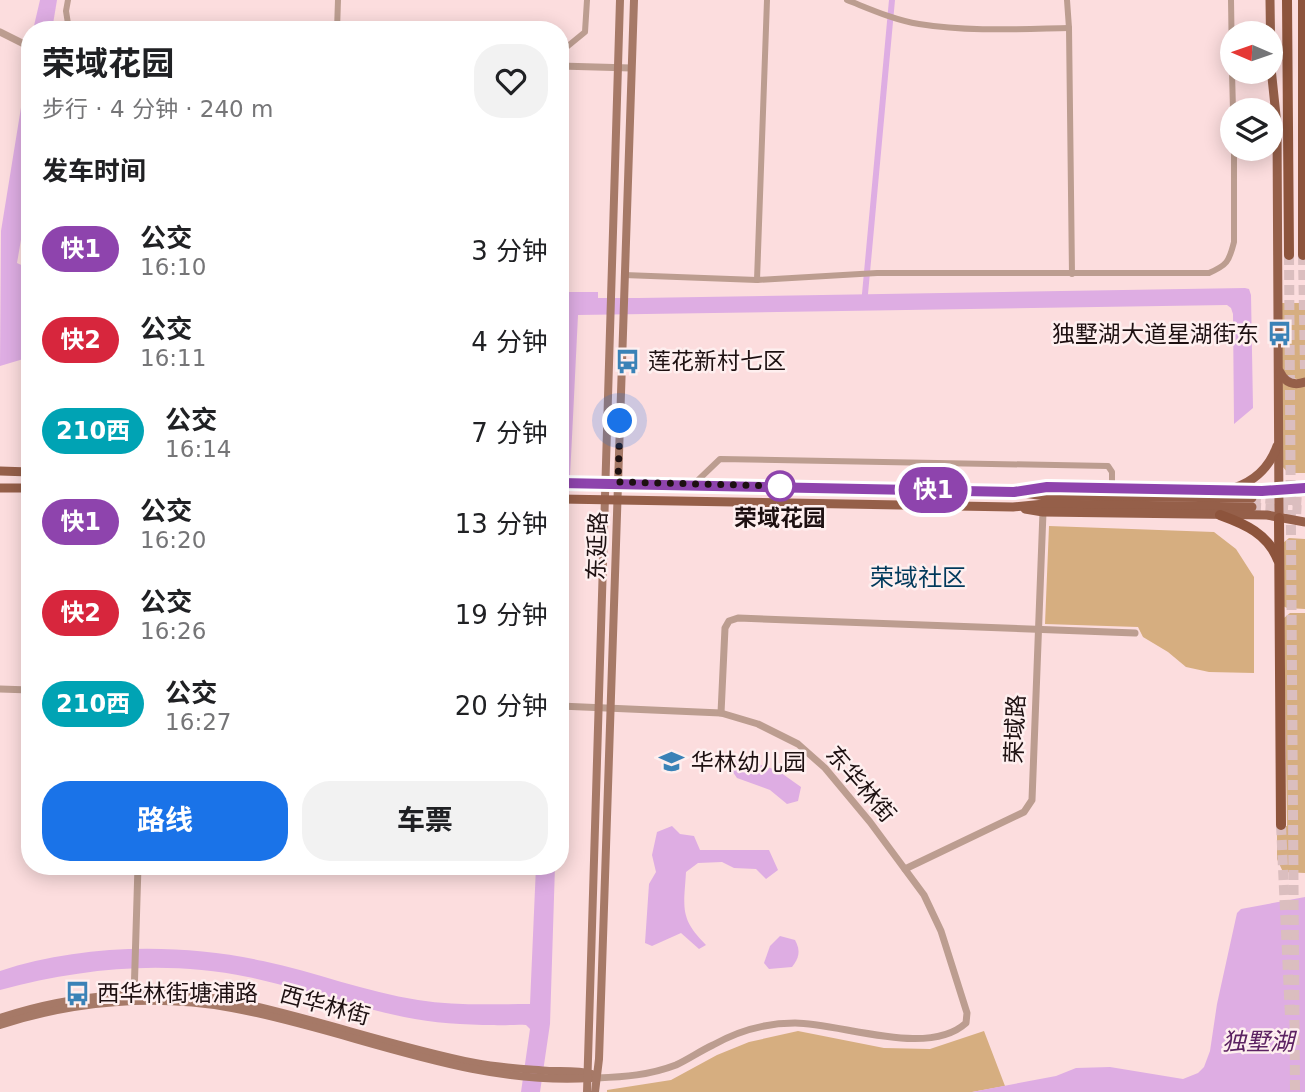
<!DOCTYPE html>
<html lang="zh">
<meta charset="utf-8">
<style>
body{margin:0;font-family:"DejaVu Sans","Noto Sans SC",sans-serif;background:#f2f2f2;color:#202124;height:100vh;display:flex;flex-direction:column;font-size:26px;white-space:nowrap}
*{box-sizing:border-box;margin:0}
p{font-size:23px;color:#757577}
.icon{flex:none;width:38px;height:38px;fill:none;stroke:currentColor;stroke-width:2;stroke-linecap:round;stroke-linejoin:round}
.map{position:relative;flex:1;overflow:hidden}
.sheet{position:absolute;left:21px;top:21px;width:548px;height:854px;display:flex;flex-direction:column;background:#fff;border-radius:28px;box-shadow:0 4px 18px #0003}
.sheet>*{flex:none}
.badge{padding:0 14px;border-radius:23px;font-size:24px;line-height:46px}
.needle{width:46px;rotate:272deg}
.buttons{position:absolute;left:1220px;top:21px;display:grid;gap:14px}
.buttons a{display:grid;place-items:center;width:63px;height:63px;border-radius:50%;background:#fff;box-shadow:0 4px 18px #0003;font-size:35px}
.you{position:absolute;width:35px;height:35px;margin:-18px;border:5px solid #fff;border-radius:50%;background:#1a73e8;box-shadow:0 0 0 10px #1a73e833}
.map>.badge{position:absolute;translate:-50% -50%;box-shadow:0 0 0 4px #fff}
h2{padding:0 21px;font-size:26px;line-height:63px}
.round{display:grid;place-items:center;flex:none;width:74px;height:74px;border-radius:28px;background:#f2f2f2}
.head{display:flex;align-items:center;justify-content:space-between;height:119px;padding:0 21px}
h1{font-size:33px;font-weight:700;line-height:52px}
.primary-button{display:flex;gap:14px;margin-top:auto;padding:14px 21px}
.primary-button a{flex:1;height:80px;border-radius:28px;background:#1a73e8;color:#fff;font-size:28px;font-weight:700;line-height:80px;text-align:center}
.primary-button a+a{background:#f2f2f2;color:#202124}
ul{padding:0;list-style:none}
li{display:flex;align-items:center;gap:21px;height:91px;padding:0 21px}
li div{flex:1}
li b{display:block;font-size:26px}
li em{font-style:normal}
li .badge{min-width:77px;font-weight:700;text-align:center}
.map>svg:first-child{display:block}
.green{fill:#d6ae80}
.water{fill:#deade3}
.lines{fill:none;stroke-linecap:round;stroke-linejoin:round}
.canal{stroke:#deade3;stroke-width:6}
.primary-tunnel{stroke:#dbbebf;stroke-width:9;stroke-dasharray:9 4.5;stroke-linecap:butt}
.trunk-tunnel{stroke:#dbbebf;stroke-width:10;stroke-dasharray:10 5;stroke-linecap:butt}
.minor{stroke:#bc9d90;stroke-width:6}
.tertiary{stroke:#bc9d90;stroke-width:7}
.secondary{stroke:#a67967;stroke-width:8}
.primary{stroke:#955f49;stroke-width:9}
.trunk{stroke:#8d543c;stroke-width:10}
.line-casing{stroke:#fff;stroke-width:16}
.line{stroke:#8e44ad;stroke-width:10}
.walk{stroke:#1d1011;stroke-width:7;stroke-dasharray:0 12.6}
.stop-dot{fill:#fff;stroke:#8e44ad;stroke-width:3.5}
.labels{text-anchor:middle;stroke-width:5;stroke-linejoin:round;paint-order:stroke}
.poi-label{font-size:23px;fill:#1d1011;stroke:#feefef;text-anchor:start}
.stop-label{font-size:23px;font-weight:bold;fill:#1d1011;stroke:#feefef}
.street-label{font-size:23px;fill:#1d1011;stroke:#feefef}
.neighbourhood-label{font-size:24px;fill:#01395b;stroke:#feefef}
.water-label{font-size:24px;font-style:italic;fill:#5c2262;stroke:#feefef}
</style>
<div class="map">
<svg width="1305" height="1092" viewBox="0 0 1305 1092">
<rect width="100%" height="100%" fill="#fcddde"/>
<g class="green">
<path d="M1281,303h24v75l-5,2 -13,-4 -5,-8z"/>
<path d="M1282,383l23,2v88h-17l-6,-7z"/>
<path d="M1049,526l165,6 22,17 18,28v96l-45,-1 -23,-5 -18,-15 -25,-15 -5,-10 -93,-3z"/>
<path d="M1289,538l16,1v70l-18,-1 -4,-2v-63z"/>
<path d="M1290,613h15v260l-22,-1 -6,-13v-32l10,-1 -3,-208z"/>
<path d="M798,1031l86,17 46,1 54,-18 21,55 -33,6h-365v-2l64,-10 46,-25 32,-13z"/>
</g>
<g class="water">
<path d="M40,0h17l-5,30h-19z"/>
<path d="M30,52v135l-13,76 13,6v88l-30,9 1,-135z"/>
<path d="M1245,288l4,1 2,6 2,113 -19,16 -1,-110 -2,-6 -4,-3 -649,10c-6,131 -14,261 -18,392v-415h38v6h41z"/>
<path d="M731,756l46,14 24,17 -3,14 -11,3 -17,-14 -33,-12 -7,-10z"/>
<path d="M672,826l8,8 14,2 6,14h69l9,20 -12,9 -10,-10 -22,-1 -12,-6 -24,1 -12,9c-2,36 -7,46 20,73l-7,4 -18,-16 -29,13 -7,-3 4,-59 7,-12 -4,-17 5,-23z"/>
<path d="M536,866h19l-5,158 -10,68h-19l9,-63 -4,-4c-11,-1 -21,1 -32,0 -30,0 -61,-2 -90,-8 -53,-11 -104,-29 -156,-40 -84,-17 -165,-9 -248,13v-19c82,-27 179,-28 263,-10 52,11 103,31 155,39 37,6 75,4 112,4z"/>
<path d="M1305,897v195h-333l84,-16 20,-8 34,-1 73,12 15,-6 6,-6 6,-16 7,-47 20,-91 4,-4z"/>
<path d="M780,936l15,4c6,11 4,18 -3,27l-23,2 -5,-6 6,-17z"/>
</g>
<g class="lines">
<path class="canal" d="M865,294l27,-294"/>
<g class="primary-tunnel">
<path d="M1252,498l53,4"/>
<path d="M1252,507l53,3"/>
</g>
<g class="trunk-tunnel">
<path d="M1289,255l6,837"/>
<path d="M1303,255l2,114"/>
<path d="M1281,825l9,192"/>
</g>
<g class="minor">
<path d="M68,0l-2,11 3,19"/>
<path d="M847,0c23,9 47,20 72,24 49,8 101,5 150,4"/>
<path d="M1067,0l2,28 3,246"/>
<path d="M1231,0l1,64"/>
<path d="M337,30l1,-30"/>
<path d="M560,50h3l22,-18 2,-32"/>
<path d="M1232,72l1,38"/>
<path d="M624,275l133,5 120,-7h332c18,-8 20,-11 25,-31v-93"/>
<path d="M757,280l10,-280"/>
<path d="M694,484l26,-25 388,7 4,6v16"/>
</g>
<g class="tertiary">
<path d="M0,32l30,15"/>
<path d="M560,66l71,2"/>
<path d="M0,689l30,1"/>
<path d="M560,706l161,7 37,11 40,20 27,24 45,54 54,73 17,36 26,82 -1,10c-38,35 -125,0 -171,0 -28,0 -57,8 -82,22 -13,6 -24,14 -37,20 -26,10 -52,12 -79,13"/>
<path d="M721,713l4,-85 4,-7 9,-3 397,15"/>
<path d="M905,869l119,-57 8,-12 11,-288"/>
<path d="M134,997l4,-131"/>
</g>
<g class="secondary">
<path d="M0,1018c75,-25 160,-31 237,-16 80,17 158,45 238,61 25,5 50,6 74,8 14,0 30,-1 43,3"/>
<path d="M0,1025c73,-24 155,-31 232,-17 120,22 235,78 359,70"/>
<path d="M587,1092l33,-1092"/>
<path d="M595,1092l4,-33 35,-1059"/>
</g>
<g class="primary">
<path d="M1270,0l1,68 6,57 2,393"/>
<path d="M1280,372c5,11 14,14 25,10"/>
<path d="M0,471l30,1"/>
<path d="M560,483l454,9 32,4 206,2"/>
<path d="M0,488h30"/>
<path d="M1234,488c21,-7 36,-22 43,-42"/>
<path d="M1026,490l21,-3 215,4 43,-2"/>
<path d="M560,499l453,8 31,-3 208,3"/>
<path d="M1025,509l18,3 224,3 38,7"/>
</g>
<g class="trunk">
<path d="M1287,0l2,255"/>
<path d="M1303,255v-255"/>
<path d="M1220,515c25,9 48,19 58,45"/>
<path d="M1279,518l2,307"/>
</g>
</g>
<g class="lines">
<defs>
<path id="line" d="M560,483l454,9 33,-5 215,4 43,-3"/>
</defs>
<use href="#line" class="line-casing"/>
<use href="#line" class="line"/>
<path class="walk" d="M620,421l-2,61 162,4"/>
</g>
<defs>
<symbol id="bus-bare" viewBox="-9 -9 18 18"><path d="M-5-6H5V4H4V6H2V4H-2V6H-4V4H-5ZM-3.5-4V0h7V-4ZM-3.5 1.2v1.5H-2V1.2ZM2 1.2v1.5H3.5V1.2Z" fill="#3a82b7" stroke="#feefef" stroke-width="2.5" paint-order="stroke"/></symbol>
<symbol id="school-bare" viewBox="-9 -9 18 18"><path d="M0-5L7-2L0 1L-7-2ZM-4 1L0 2.5L4 1V4Q0 6-4 4Z" fill="#3a82b7" stroke="#feefef" stroke-width="2.5" paint-order="stroke"/></symbol>
</defs>
<g fill-rule="evenodd">
<use href="#bus-bare" x="1262" y="316" width="35" height="35"/>
<use href="#bus-bare" x="610" y="344" width="35" height="35"/>
<use href="#school-bare" x="654" y="744" width="35" height="35"/>
<use href="#bus-bare" x="60" y="976" width="35" height="35"/>
</g>
<circle class="stop-dot" cx="780" cy="486" r="14"/>
<g class="labels">
<g class="poi-label">
<text x="1259" y="342" text-anchor="end">独墅湖大道星湖街东</text>
<text x="648" y="369">莲花新村七区</text>
<text x="691" y="770">华林幼儿园</text>
<text x="97" y="1001">西华林街塘浦路</text>
</g>
<g class="stop-label">
<text x="780" y="526">荣域花园</text>
</g>
<g class="street-label">
<text transform="translate(597 546) rotate(-88)" y="8">东延路</text>
<text transform="translate(1015 729) rotate(-88)" y="8">荣域路</text>
<text transform="translate(861 784) rotate(49)" y="8">东华林街</text>
<text transform="translate(325 1005) rotate(15)" y="8">西华林街</text>
</g>
<g class="neighbourhood-label">
<text x="918" y="586">荣域社区</text>
</g>
<g class="water-label">
<text x="1258" y="1050">独墅湖</text>
</g>
</g>
</svg>
<div class="buttons">
<a><svg class="needle" viewBox="-14 -14 28 28"><path d="M0-13l5 13h-10z" fill="#e53935"/><path d="M0 13l5-13h-10z" fill="#757577"/></svg></a>
<a><svg class="icon" aria-label="layers" viewBox="0 0 24 24"><path d="M12 4l9 5-9 5-9-5zM3 14l9 5 9-5"/></svg></a>
</div>
<div class="you" style="left:620px;top:421px"></div>
<b class="badge" style="left:933px;top:490px;background:#8e44ad;color:#fff">快1</b>
<section class="sheet">
<div class="head"><div><h1>荣域花园</h1><p>步行 · 4 分钟 · 240 m</p></div><a class="round"><svg class="icon" aria-label="heart" viewBox="0 0 24 24"><path d="M12 20l-8-8c-3-5 5-10 8-4 3-6 11-1 8 4z"/></svg></a></div>
<h2>发车时间</h2>
<ul>
<li><span class="badge" style="background:#8e44ad;color:#fff">快1</span><div><b>公交</b><p>16:10</p></div><em>3 分钟</em></li>
<li><span class="badge" style="background:#d7263d;color:#fff">快2</span><div><b>公交</b><p>16:11</p></div><em>4 分钟</em></li>
<li><span class="badge" style="background:#00a3b4;color:#fff">210西</span><div><b>公交</b><p>16:14</p></div><em>7 分钟</em></li>
<li><span class="badge" style="background:#8e44ad;color:#fff">快1</span><div><b>公交</b><p>16:20</p></div><em>13 分钟</em></li>
<li><span class="badge" style="background:#d7263d;color:#fff">快2</span><div><b>公交</b><p>16:26</p></div><em>19 分钟</em></li>
<li><span class="badge" style="background:#00a3b4;color:#fff">210西</span><div><b>公交</b><p>16:27</p></div><em>20 分钟</em></li>
</ul>
<div class="primary-button"><a>路线</a><a>车票</a></div>
</section>
</div>
